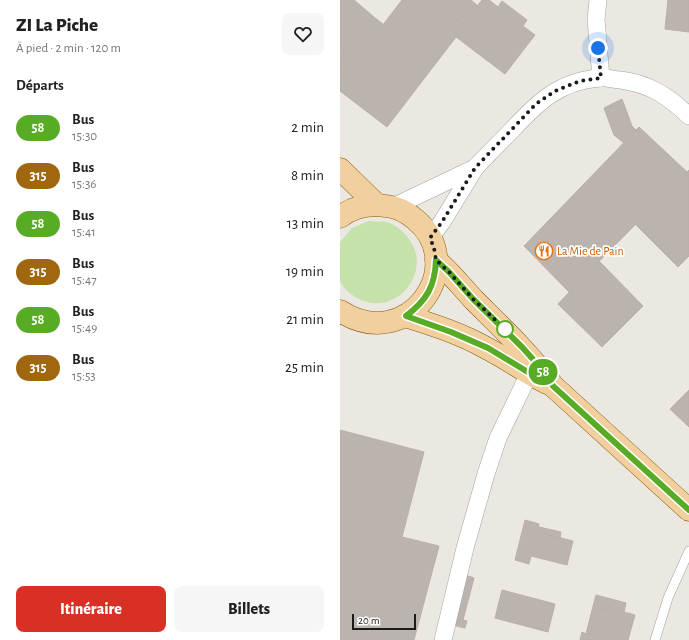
<!DOCTYPE html>
<html lang="fr">
<meta charset="utf-8">
<style>
body{margin:0;font-family:"Alegreya Sans",sans-serif;background:#f6f6f6;color:#222;height:100vh;display:flex;flex-direction:column;font-size:15px;white-space:nowrap}
*{box-sizing:border-box;margin:0}
p{font-size:13px;color:#767676}
.icon{flex:none;width:22px;height:22px;fill:none;stroke:currentColor;stroke-width:2;stroke-linecap:round;stroke-linejoin:round}
.map{position:relative;flex:1;overflow:hidden}
.details{display:flex;flex-direction:column;background:#fff;width:340px}
.details>*{flex:none}
.badge{padding:0 8px;border-radius:13px;font-size:14px;line-height:26px}
.scale{position:absolute;left:12px;bottom:10px;width:64px;box-sizing:border-box;padding-left:4px;border:2px solid #1b1b1b;border-top:0;font-size:11px;line-height:14px;white-space:nowrap;color:#1b1b1b;-webkit-text-stroke:3px #fff;paint-order:stroke}
.you{position:absolute;width:20px;height:20px;margin:-10px;border:3px solid #fff;border-radius:50%;background:#1a73e8;box-shadow:0 0 0 6px #1a73e833}
.map>.badge{position:absolute;translate:-50% -50%;box-shadow:0 0 0 2px #fff}
h2{padding:0 16px;font-size:15px;line-height:36px}
.round{display:grid;place-items:center;flex:none;width:42px;height:42px;border-radius:8px;background:#f6f6f6}
.summary{display:flex;align-items:center;justify-content:space-between;height:68px;padding:0 16px}
h1{font-size:19px;font-weight:800;line-height:30px}
.primary-button{display:flex;gap:8px;margin-top:auto;padding:8px 16px}
.primary-button a{flex:1;height:46px;border-radius:8px;background:#d93025;color:#fff;font-size:16px;font-weight:800;line-height:46px;text-align:center}
.primary-button a+a{background:#f6f6f6;color:#222}
ul{padding:0;list-style:none}
li{display:flex;align-items:center;gap:12px;height:48px;padding:0 16px}
li div{flex:1}
li b{display:block;font-size:15px}
li em{font-style:normal}
li .badge{min-width:44px;font-weight:700;text-align:center}
main{display:flex;flex:1;min-height:0}
.map>svg:first-child{display:block}
.grass{fill:#c5e2ab}
.building{fill:#bbb4ae;stroke:#bbafa5}
.lines{fill:none;stroke-linecap:round;stroke-linejoin:round}
.service-casing{stroke:#a2a2a2;stroke-width:10}
.minor-casing{stroke:#a2a2a2;stroke-width:18}
.primary-casing{stroke:#835d0e;stroke-width:23}
.service{stroke:#fff;stroke-width:9}
.minor{stroke:#fff;stroke-width:17}
.primary{stroke:#f2cf9f;stroke-width:22}
.line-casing{stroke:#fff;stroke-width:9}
.line{stroke:#58ac25;stroke-width:6}
.walk{stroke:#1b1b1b;stroke-width:4;stroke-dasharray:0 7.2}
.stop-dot{fill:#fff;stroke:#58ac25;stroke-width:2}
.labels{text-anchor:middle;stroke-width:3.5;stroke-linejoin:round;paint-order:stroke}
.food-label{font-size:12px;fill:#c56008;stroke:#fff;text-anchor:start}
</style>
<main>
<section class="details">
<div class="summary"><div><h1>ZI La Piche</h1><p>À pied · 2 min · 120 m</p></div><a class="round"><svg class="icon" aria-label="heart" viewBox="0 0 24 24"><path d="M12 20l-8-8c-3-5 5-10 8-4 3-6 11-1 8 4z"/></svg></a></div>
<h2>Départs</h2>
<ul>
<li><span class="badge" style="background:#58ac25;color:#fff">58</span><div><b>Bus</b><p>15:30</p></div><em>2 min</em></li>
<li><span class="badge" style="background:#a0670f;color:#fff">315</span><div><b>Bus</b><p>15:36</p></div><em>8 min</em></li>
<li><span class="badge" style="background:#58ac25;color:#fff">58</span><div><b>Bus</b><p>15:41</p></div><em>13 min</em></li>
<li><span class="badge" style="background:#a0670f;color:#fff">315</span><div><b>Bus</b><p>15:47</p></div><em>19 min</em></li>
<li><span class="badge" style="background:#58ac25;color:#fff">58</span><div><b>Bus</b><p>15:49</p></div><em>21 min</em></li>
<li><span class="badge" style="background:#a0670f;color:#fff">315</span><div><b>Bus</b><p>15:53</p></div><em>25 min</em></li>
</ul>
<div class="primary-button"><a>Itinéraire</a><a>Billets</a></div>
</section>
<div class="map">
<svg width="349" height="640" viewBox="0 0 349 640">
<rect width="100%" height="100%" fill="#ebe8e1"/>
<path class="grass" d="M29,221c6,1 13,0 18,1 9,3 17,10 22,17 25,34 -15,80 -52,59 -6,-4 -14,-9 -17,-17 0,-5 0,-32 0,-39l12,-14z"/>
<g class="building">
<path d="M0,0h14l20,17 -34,43z"/>
<path d="M62,0h30l31,24 19,-24h7l9,7 4,-6 25,19 -4,6 12,9 -30,39 -49,-37 -69,90 -47,-36v-10z"/>
<path d="M92,0h39l7,6 -15,18z"/>
<path d="M328,0h21v32l-24,-3z"/>
<path d="M34,17l10,8 -44,56v-21z"/>
<path d="M282,99l10,27 4,4 -12,13 -10,-8 -10,-27z"/>
<path d="M299,127l48,45 -118,120 -45,-46z"/>
<path d="M349,170v86l-11,11 -43,-43z"/>
<path d="M259,261l44,45 -41,41 -44,-43z"/>
<path d="M349,390v37l-19,-18z"/>
<path d="M0,430l84,22 -22,85 37,9 -25,94h-74z"/>
<path d="M185,520l14,4 -2,8 36,9 -6,24 -36,-9 -2,8 -14,-4z"/>
<path d="M199,527l22,5 -1,6 -23,-6z"/>
<path d="M125,575l9,3 -11,42 -9,-2z"/>
<path d="M162,590l53,14 -7,28 -53,-14z"/>
<path d="M256,595l19,5 -1,5 -11,6 -5,-1 -3,9 -5,-1z"/>
<path d="M275,600l11,3 -2,9 11,3 -7,25h-48l2,-8 4,2 4,-16 5,1 3,-9 5,1 11,-6z"/>
<path d="M114,618l13,3 -2,7 -13,-3z"/>
</g>
<g class="lines">
<defs>
<path id="service" d="M315,640l13,-42 21,-47"/>
<g id="minor">
<path d="M258,0l-2,19 5,59"/>
<path d="M135,168c12,-13 25,-26 38,-39 25,-27 47,-48 86,-51 7,-1 15,2 22,2 29,4 47,16 68,36"/>
<path d="M53,207l82,-39 -33,54 -12,16"/>
<path d="M103,640l22,-92 21,-74 12,-36 31,-64"/>
</g>
<g id="primary">
<path d="M0,169l37,36"/>
<path d="M0,217c13,-10 30,-13 46,-11 11,1 21,6 30,14 54,46 -8,135 -76,91"/>
<path d="M96,260c14,12 25,26 38,40 28,28 56,54 79,86l136,124"/>
<path d="M65,316c29,9 57,18 83,33 20,10 38,24 59,34"/>
</g>
</defs>
<use href="#service" class="service-casing"/>
<use href="#minor" class="minor-casing"/>
<use href="#primary" class="primary-casing"/>
<use href="#service" class="service"/>
<use href="#minor" class="minor"/>
<use href="#primary" class="primary"/>
</g>
<g class="lines">
<defs>
<path id="line" d="M201,380l-53,-32 -37,-16 -45,-16c21,-16 29,-30 30,-56l13,12 24,27 49,48 17,19 14,20 136,124"/>
</defs>
<use href="#line" class="line-casing"/>
<use href="#line" class="line"/>
<path class="walk" d="M165,329l-32,-30 -24,-27 -13,-12 -2,-12 -4,-10 12,-16 33,-54 61,-64 19,-13 25,-10 21,-3 -3,-30"/>
</g>
<defs>
<symbol id="restaurant-ring" viewBox="-11 -11 22 22"><circle r="9.5" fill="#fff" stroke="#e8710a" stroke-width="1.5"/><path d="M-5-6h1v4h1v-4h1v4h1v-4h1v5L-1.5 .5V6h-2V.5L-5-1ZM5-6V6H3V1.5H1.5Q1.5-4 5-6Z" fill="#e8710a"/></symbol>
</defs>
<g fill-rule="evenodd">
<use href="#restaurant-ring" x="194" y="241" width="20" height="20"/>
</g>
<circle class="stop-dot" cx="165" cy="329" r="8"/>
<g class="labels">
<g class="food-label">
<text x="217" y="255">La Mie de Pain</text>
</g>
</g>
</svg>
<div class="scale">20 m</div>
<div class="you" style="left:258px;top:48px"></div>
<b class="badge" style="left:203px;top:372px;background:#58ac25;color:#fff">58</b>
</div>
</main>
